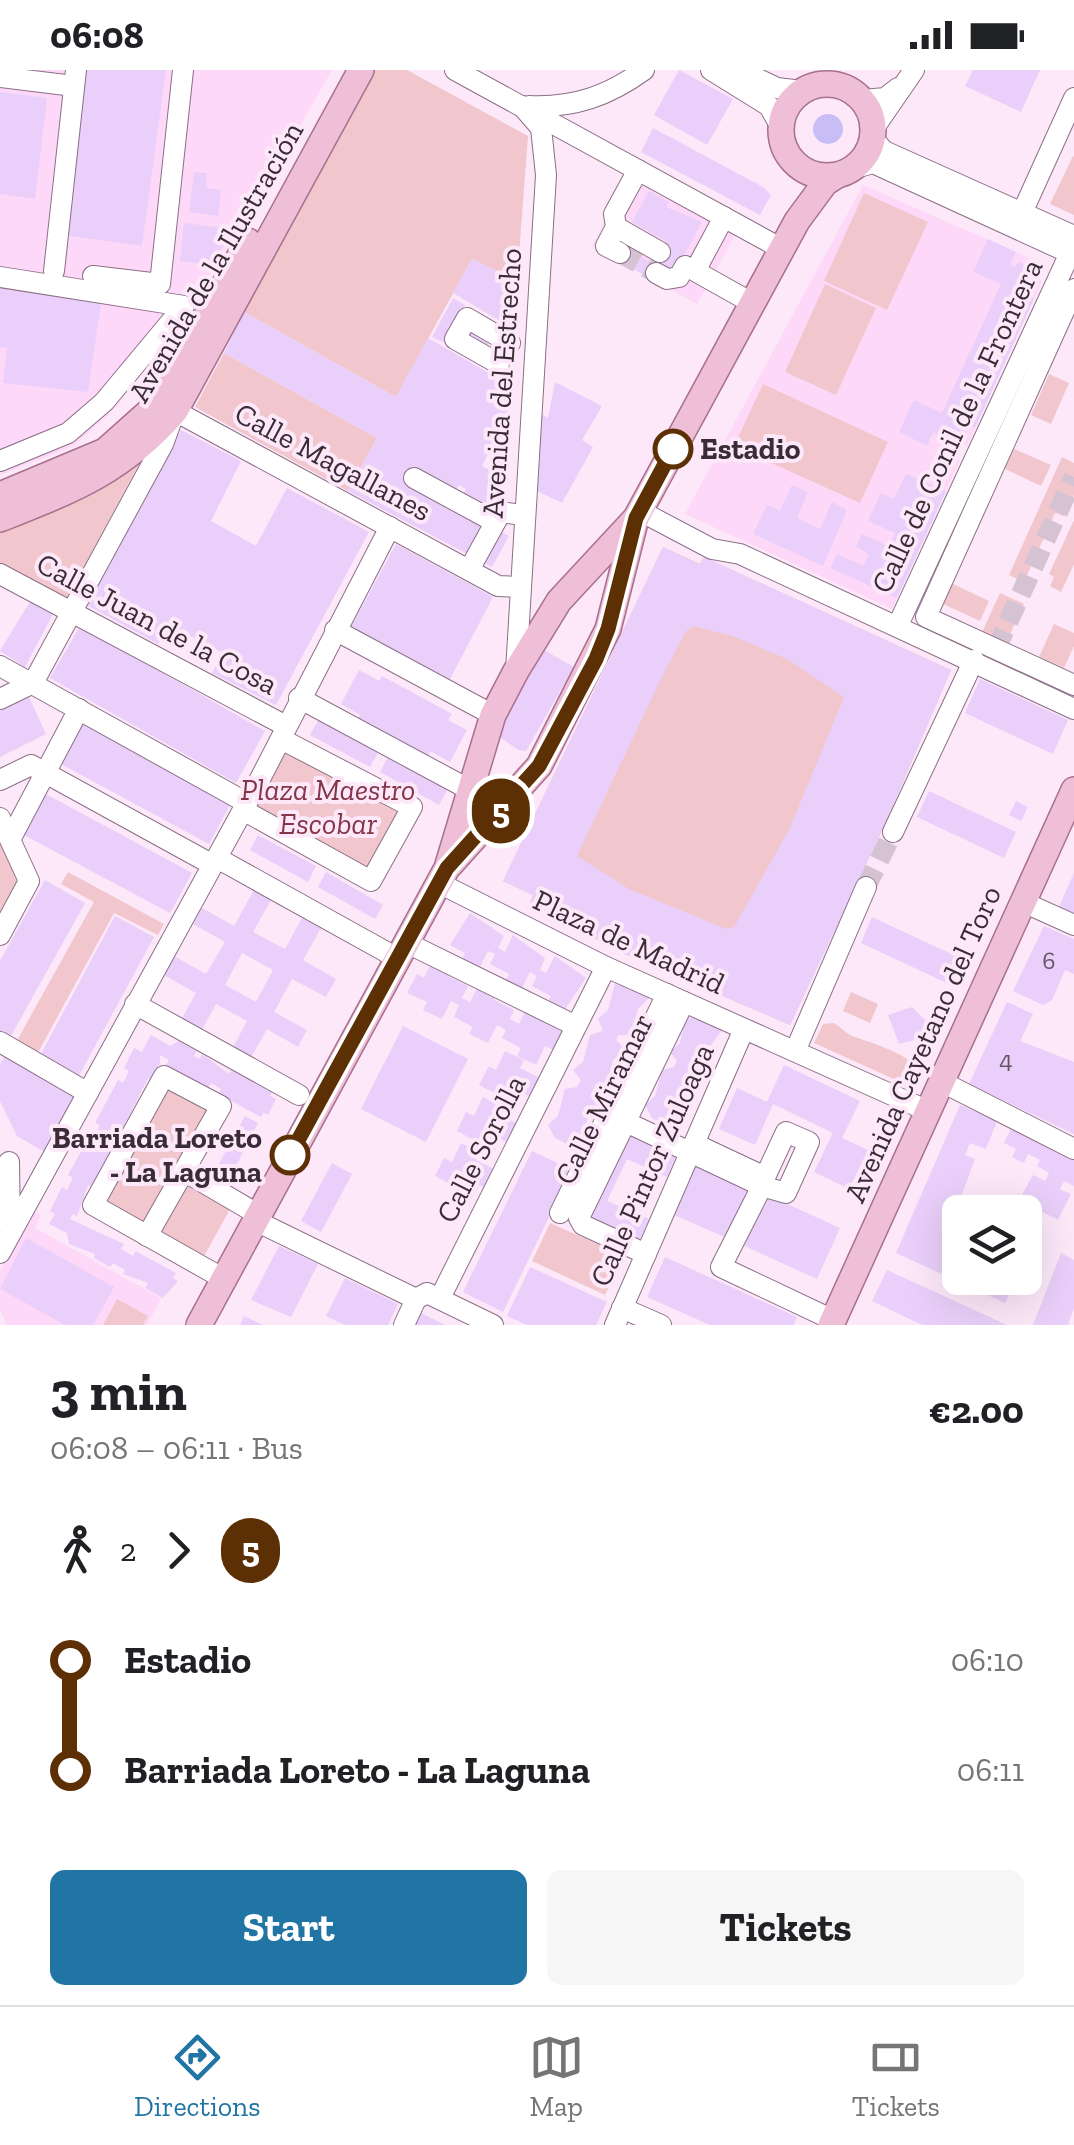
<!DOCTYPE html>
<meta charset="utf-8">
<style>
body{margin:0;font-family:"Zilla Slab",serif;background:#f6f6f6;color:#202124;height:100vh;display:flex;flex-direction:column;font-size:38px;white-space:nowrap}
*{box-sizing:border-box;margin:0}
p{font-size:32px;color:#757577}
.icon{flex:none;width:55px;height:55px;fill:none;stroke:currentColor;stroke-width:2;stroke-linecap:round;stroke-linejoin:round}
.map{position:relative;height:1255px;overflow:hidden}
.drawer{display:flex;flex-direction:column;background:#fff;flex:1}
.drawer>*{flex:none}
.badge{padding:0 20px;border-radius:32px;font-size:35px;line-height:65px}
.buttons{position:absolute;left:942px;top:1125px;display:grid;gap:20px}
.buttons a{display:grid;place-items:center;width:100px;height:100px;border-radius:15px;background:#fff;box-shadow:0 10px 40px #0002;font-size:50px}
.map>.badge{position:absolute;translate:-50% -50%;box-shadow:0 0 0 5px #fff}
.legs{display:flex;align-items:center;gap:15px;height:110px;padding:0 50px;font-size:32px}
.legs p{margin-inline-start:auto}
.head{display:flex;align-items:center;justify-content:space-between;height:170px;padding:0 50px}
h1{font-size:55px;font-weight:700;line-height:75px}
.button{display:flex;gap:20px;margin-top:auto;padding:20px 50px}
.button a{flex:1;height:115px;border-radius:15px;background:#2175a5;color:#fff;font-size:40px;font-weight:700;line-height:115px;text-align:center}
.button a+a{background:#f6f6f6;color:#202124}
ul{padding:0 50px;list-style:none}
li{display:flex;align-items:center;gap:35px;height:110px;font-size:38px}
li i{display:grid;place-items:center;width:15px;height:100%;margin:0 12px;background:currentColor}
li i::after{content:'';width:25px;height:25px;margin:-12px;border:8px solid;border-radius:50%;background:#fff}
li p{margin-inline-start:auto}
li:first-child i{background:linear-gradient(#0000 50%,currentColor 0)}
li:last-child i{background:linear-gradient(currentColor 50%,#0000 0)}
.status{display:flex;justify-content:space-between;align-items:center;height:70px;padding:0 50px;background:#fff;direction:ltr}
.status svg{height:28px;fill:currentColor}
.tab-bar{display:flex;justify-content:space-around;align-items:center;height:140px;border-top:2px solid #e0e0e0;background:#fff;font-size:28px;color:#757577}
.tab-bar a{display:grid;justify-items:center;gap:5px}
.tab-bar .active{color:#2175a5}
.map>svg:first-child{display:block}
.built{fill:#fed8f8}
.green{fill:#f1c7cd}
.water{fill:#c9bdf5}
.building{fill:#e9cff9;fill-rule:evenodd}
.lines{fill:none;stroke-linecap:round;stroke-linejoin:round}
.minor-tunnel{stroke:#d5c2d2;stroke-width:20;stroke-dasharray:20 10;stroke-linecap:butt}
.minor-casing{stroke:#8b6f87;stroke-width:22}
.major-casing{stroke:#a8708c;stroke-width:28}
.minor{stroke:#fff;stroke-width:20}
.major{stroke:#eebfd6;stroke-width:25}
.line-1-casing{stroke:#fff;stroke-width:22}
.line-1{stroke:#5d2f04;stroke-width:15}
.stop-1-dot{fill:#fff;stroke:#5d2f04;stroke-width:5}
.labels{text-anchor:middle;stroke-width:8;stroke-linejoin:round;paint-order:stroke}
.number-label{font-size:25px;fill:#655568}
.street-label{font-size:30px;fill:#392c37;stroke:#fce8f9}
.stop-label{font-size:30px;font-weight:bold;fill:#392c37;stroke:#fce8f9;text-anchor:start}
.park-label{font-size:30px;font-style:italic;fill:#843648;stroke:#fce8f9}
</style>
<div class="status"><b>06:08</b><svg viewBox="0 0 49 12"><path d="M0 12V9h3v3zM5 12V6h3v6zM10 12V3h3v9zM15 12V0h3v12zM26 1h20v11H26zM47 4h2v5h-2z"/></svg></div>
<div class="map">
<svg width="1074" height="1255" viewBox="0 0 1074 1255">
<rect width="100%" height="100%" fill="#fce8f9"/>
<g class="built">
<path d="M0,0h332l-78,136 -70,109 -67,91 -43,40 -74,29z"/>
<path d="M628,108l107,57 -38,69 -105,-58z"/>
<path d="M863,115l171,75v18l8,3 -75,165 -8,-3 -14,10 15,7 -68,149 -207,-95z"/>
<path d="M30,1140l11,5 -6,13 126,70 -14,27h-140l-7,-15v-39z"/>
</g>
<g class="green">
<path d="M373,0h34l121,66 -11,145 -45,-22 -76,138 -152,-85z"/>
<path d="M1073,86l1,1v58l-24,-11z"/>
<path d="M864,123l64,29 -41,88 -63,-29z"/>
<path d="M825,214l51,24 -40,87 -51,-23z"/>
<path d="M224,283l153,85 -29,53 -153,-84z"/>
<path d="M1049,304l20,9 -18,41 -20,-9z"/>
<path d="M763,314l125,58 -28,61 -126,-57z"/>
<path d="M1010,377l41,18 -10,21 -40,-19z"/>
<path d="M145,383l-80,149 -65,-35v-43z"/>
<path d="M1062,387l12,6v32l-10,21 -9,-3 -31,69 -15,-7z"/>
<path d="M1074,450v44l-13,28 -11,-6 4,-9 -5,-3z"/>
<path d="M663,477l37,17 4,-7 247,113 -66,154 -95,201 -168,-72 -92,-50 3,-8 -30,-14z"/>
<path d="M949,512l40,19 -9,20 -41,-19z"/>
<path d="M1000,523l24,11 -22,48 -24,-11z"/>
<path d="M1054,554l20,9v13l-10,22 -25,-11z"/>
<path d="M285,670l123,68 -37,67 -123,-67z"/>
<path d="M0,766l17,46 -17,31z"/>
<path d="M68,802l96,52 -6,11 -44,-22 -79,145 -21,-12 80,-144 -33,-18z"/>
<path d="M851,922l27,12 -8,19 -27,-12z"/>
<path d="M834,953c7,4 13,12 21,14 15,5 48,16 58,27l-8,20 -91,-41 9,-19z"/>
<path d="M166,1014l44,24 -65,119 -44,-24z"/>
<path d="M182,1112l49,25 -29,53 -47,-25z"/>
<path d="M550,1153l74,33 -19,39 -73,-34z"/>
<path d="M117,1229l31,17 -5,9h-40z"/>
</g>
<circle class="water" cx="828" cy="59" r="15"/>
<g class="building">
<path d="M81,0h85l-24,176 -86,-12z"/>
<path d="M679,0l54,29 -26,46 -53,-30z"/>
<path d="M973,0h67l-19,42 -56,-26z"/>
<path d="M0,22l47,6 -12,101 -35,-5z"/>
<path d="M653,58l110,59 8,8 -11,20 -119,-63z"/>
<path d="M194,102l13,1 -1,15 15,2 -3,26 -29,-4z"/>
<path d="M649,121l20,11 -3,5 36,15 -28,51 -20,-11 12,-21 -34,-19z"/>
<path d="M184,153l49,6 -21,36 -32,-4z"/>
<path d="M988,169l28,13 -6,13 5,2 3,-5 13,5 3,11 -6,13 -6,-3 -2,5 14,6 -59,129 -14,-6 -2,5 6,3 -6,13 -10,3 -13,-5 2,-6 -5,-3 -6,14 -28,-14 15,-32 28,13 59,-129 -28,-12z"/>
<path d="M623,177l36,20 -7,12 -36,-19z"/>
<path d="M472,189l45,22 -5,47 -59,-35z"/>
<path d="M0,214l102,13 -14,95 -85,-9 4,-35 -7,-1z"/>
<path d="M453,228l12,7 -4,8 34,18 -14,26 -34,-19 -2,5 -13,-6z"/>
<path d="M244,242l152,85 32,-59 80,46 -1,44 -5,-3 -20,41 21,11 -18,33 -24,-13 5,-8 -7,-4 -5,9 -48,-13 103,55 -17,31 -144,-76 29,-53 -153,-85z"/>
<path d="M555,312l47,24 -20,34 11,7 -31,56 -27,-13 6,-76 7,4z"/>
<path d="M181,360l60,31 -30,60 45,25 31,-58 82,44 -93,173 -64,-32 11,-20 -54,-28 -11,19 -71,-39z"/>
<path d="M906,404l40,17 -49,107 -67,-30 7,-14 26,12 6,-12 -13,-7 6,-13 26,12 7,-13 -27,-12 13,-28 13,6z"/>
<path d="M792,415l16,7 -11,26 23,11 12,-27 15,8 -24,56 -70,-32 14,-29 13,6z"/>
<path d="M396,474l97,53 -43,82 -99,-52z"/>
<path d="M663,477l38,18 3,-8 247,113 -66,154 -95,201 -168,-72 -92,-50 4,-7 -31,-15zM694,556l41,11 52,22 57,38 -54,131 -56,99 -8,2 -97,-40 -52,-33 81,-171 27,-53z"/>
<path d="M31,530l22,14 -28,53 -25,-16z"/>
<path d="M80,556l185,105 -29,52 -186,-105z"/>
<path d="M542,579l32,18 -48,84 -8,-1 -21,-15z"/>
<path d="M359,600l20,11 3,-5 70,38 -4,6 19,10 -17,32 -20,-11 -2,6 -70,-38 2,-4 -19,-11z"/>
<path d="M980,609l88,41 -15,34 -88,-41z"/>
<path d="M28,625l18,39 -46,23v-49z"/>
<path d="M319,649l60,32 -9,16 -60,-32z"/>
<path d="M83,653l148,80 -22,41 -148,-80z"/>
<path d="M389,685l59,33 -9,17 -59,-33z"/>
<path d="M929,721l87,41 -12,26 -87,-41z"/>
<path d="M44,723l148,80 -22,40 -148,-79z"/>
<path d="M1016,731l12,6 -7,14 -12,-6z"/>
<path d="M258,765l58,31 -8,16 -58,-32z"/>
<path d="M326,802l57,33 -8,14 -57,-32z"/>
<path d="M1074,803v41l-15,-7z"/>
<path d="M45,810l40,23 -78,140 -7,-4v-78z"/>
<path d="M254,820l17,10 -18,32 32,17 17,-31 19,10 -18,32 33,19 -10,18 -34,-18 -18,33 33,18 -9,17 -31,-18 -18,32 -18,-10 16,-30 -31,-17 -17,31 -20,-11 17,-31 -32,-18 10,-19 32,18 19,-32 -32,-18 9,-16 32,18zM242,883l31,17 -17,32 -31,-17z"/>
<path d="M470,843l34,23 -6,12 7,4 8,-17 32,23 -5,12 6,3 9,-17 31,22 -23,34 -16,-9 4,-7 -19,-10 5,-10 -7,-4 -9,18 -16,-8 4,-8 -19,-10 5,-10 -7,-3 -9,18 -17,-9 3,-7 -15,-8z"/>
<path d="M115,846l39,21 -79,146 -39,-20z"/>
<path d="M872,847l90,42 -13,25 -88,-41z"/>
<path d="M1044,856l30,13v35l-9,-4 -13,30 -9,5 -30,-14z"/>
<path d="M433,889l19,9 -4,8 20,10 -6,12 8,4 10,-19 18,9 -4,8 20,10 -4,9 9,5 9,-19 18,9 -4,7 21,11 -10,18 -8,-4 -9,19 -19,-9 4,-8 -19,-10 4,-8 -9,-5 -9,18 -19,-9 4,-7 -19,-10 5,-12 -8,-4 -9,18 -19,-9 4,-8 -20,-9 10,-19 7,4z"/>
<path d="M623,909l27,18 -12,12 -6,26h-14l-2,5 9,9 -12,11 -6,26 -12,1 -3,7 8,9 -11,11 -7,27 -5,-3 -2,6h-8l-12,-6 -7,-13 10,-9 7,-27 12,-2 4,-7 -8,-10 10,-8 7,-27 13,-4 -5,-12 10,-9 7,-27 4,3z"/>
<path d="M1007,932l26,12 -13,27 54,21v72l-105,-50z"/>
<path d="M912,937l14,14 -8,18 -19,5 -11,-29z"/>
<path d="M694,942l26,12 2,6 -17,23 -1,14 -12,1 -3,6 8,9 -11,11 -7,27 -5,-3 -2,6h-8l-12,-6 -7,-13 10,-9 7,-26 12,-3 3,-6 -7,-9 10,-9 6,-27 5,3z"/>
<path d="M403,956l65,33 -42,83 -65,-33z"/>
<path d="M151,965l19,11 9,-5 18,10 -3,5 6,3 2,-5 27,20 3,-5 41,22 -3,5 6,3 -8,16 -5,-3 -2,5 -42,-23 2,-5 -10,-6 -3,5 -42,-23 3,-5 -9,-5v8l-9,17 -3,-2 -55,110 -5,-3 -11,31 -4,-2 -3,5 54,25 -3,5 12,7 2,-5 41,22 -3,5 5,3 -15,17 -18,-10 3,-5 -25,-9 2,-4 -12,-7 -3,4 -16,-9 1,-4 -26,-10 -2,-11 -18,-9 6,-10 -5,-3 12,-24 5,3 6,-12 -5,-3 22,-40 4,2 6,-12 -5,-2 23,-43 5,3 6,-12 -5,-3 10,-20 8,4z"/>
<path d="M8,980l72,40 -35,62 -28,-16 -17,-35v-36z"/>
<path d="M505,981l19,9 -4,8 20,10 -9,19 -8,-4 -9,18 -12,-6 -4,9 20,10 -9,19 -9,-4 -9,19 -12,-6 -3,8 20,10 -10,19 -7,-4 -10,18 -18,-9 3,-8 -19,-10 9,-18 8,4 9,-19 11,6 4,-8 -19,-10 9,-19 8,4 9,-19 11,6 5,-8 -20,-10 10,-19 7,4z"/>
<path d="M784,995l76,36 -18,37 26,12 -19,39 -35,-17 19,-39 -60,-29 -18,41 -36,-16 18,-41 30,14z"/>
<path d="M960,1035l37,16 -11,28 -16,-6 -5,12 10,4 -14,38 26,15h-27v66h57l-12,25 -109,-50z"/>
<path d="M245,1046l13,7 -32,62 -14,-8z"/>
<path d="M1014,1052l60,36v28l-10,-5 -4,8 11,5 -13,26 -39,-20 14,-25 12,6 4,-8 -12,-7 3,-6 -12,-6 -4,9 -12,-6 4,-8 -12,-6z"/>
<path d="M621,1058l56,25 -10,24 -40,-18 -20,42 42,18 -11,24 -58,-26z"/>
<path d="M532,1081l40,19 -69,142 -40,-20z"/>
<path d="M332,1093l20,11 -31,58 -20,-11z"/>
<path d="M694,1094l57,26 -22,49 -57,-25z"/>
<path d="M761,1122l79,36 -23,51 -79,-36z"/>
<path d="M1025,1165l8,5 -8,19z"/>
<path d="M26,1168l88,49 -21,38h-28l-65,-36z"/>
<path d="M279,1176l39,18 -27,53 -40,-17z"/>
<path d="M1061,1183l13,7v48l-6,17h-35z"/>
<path d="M665,1187l132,60 -3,8h-84l-63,-28z"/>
<path d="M530,1197l77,35 -11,23h-69l-20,-9z"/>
<path d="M887,1200l120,55h-85l-50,-24z"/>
<path d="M345,1208l53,26 -10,21h-43l-19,-9z"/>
<path d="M421,1243l24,12h-30z"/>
<path d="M244,1246l19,9h-23z"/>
</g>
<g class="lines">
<g class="minor-tunnel">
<path d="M620,183l36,20"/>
<path d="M996,579l78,-172"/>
<path d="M866,817l27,-55"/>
</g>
<defs>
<g id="minor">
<path d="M455,0l327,179"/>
<path d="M711,0l58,36 12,21"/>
<path d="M739,0l38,18 25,3"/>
<path d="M0,7l74,9"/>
<path d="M863,30l22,-2 13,-10"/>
<path d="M529,36c45,2 79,-10 115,-36"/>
<path d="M874,58l40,-58"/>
<path d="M873,69l11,12 190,85"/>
<path d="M855,98l18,-5 201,92"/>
<path d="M1022,143l52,-115"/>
<path d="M724,147l-29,54 57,32"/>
<path d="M616,157l44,25"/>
<path d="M620,183l-14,-7 10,-19 -2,-13 24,-44"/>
<path d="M54,201l22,-201"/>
<path d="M656,203l11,6 12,-2 6,-11"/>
<path d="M93,206l67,8 23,-214"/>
<path d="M0,207l184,29 -80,96 -36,31 -68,28"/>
<path d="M1074,219l-148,328 148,68"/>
<path d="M499,294l-44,-25 12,-21 43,25"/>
<path d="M414,408l81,44"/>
<path d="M640,441l72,38 28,5 334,155"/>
<path d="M469,500l32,-58 21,3"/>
<path d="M0,504l286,152"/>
<path d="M898,555l172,-372"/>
<path d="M335,560l158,85"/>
<path d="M0,596l247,137"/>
<path d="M516,601l30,-496 -5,-47 -19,-22"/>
<path d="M33,613l130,-239 12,-33 323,175 20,1"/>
<path d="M299,628l171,92"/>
<path d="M0,629l33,-16"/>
<path d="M0,710l31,-15 182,100"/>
<path d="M243,740l128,71 41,-74 -131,-68"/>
<path d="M0,748l29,63 -29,54"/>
<path d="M893,762l81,-172"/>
<path d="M12,766l67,-127"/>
<path d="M217,788l180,100"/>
<path d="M439,813l167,84 322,144"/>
<path d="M1023,832l51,23"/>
<path d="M405,872l171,84"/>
<path d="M135,934l164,91"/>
<path d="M0,972l88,51"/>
<path d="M796,979l70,-162"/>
<path d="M942,1012l132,67"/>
<path d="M628,1053l134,63 24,7 23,-51 -23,-10 -21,45 -68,-32"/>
<path d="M9,1092l1,68"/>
<path d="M762,1116l-41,81 112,53"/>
<path d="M560,1143l107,-219"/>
<path d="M256,1151l160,78 11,-6 66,32"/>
<path d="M147,1166l37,-65"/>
<path d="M0,1183l261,-476 129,-250"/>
<path d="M646,1184l-63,-29 -4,-7 105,-216"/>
<path d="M224,1209l-131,-74 71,-129 57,30 -37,65 75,44"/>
<path d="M440,1228l166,-331"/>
<path d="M622,1238l39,17"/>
<path d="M404,1255l12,-26"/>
<path d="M615,1255l129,-296"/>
</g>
<g id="major">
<circle cx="827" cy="60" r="46"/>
<path d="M0,425l105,-44 56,-50 87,-160"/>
<path d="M0,449c73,-29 122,-47 175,-108l186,-341"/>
<path d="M451,794l88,-98 69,-137 28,-111"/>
<path d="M199,1255l248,-457 46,-153 23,-44 43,-70 77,-83 161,-297 28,-38 11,-7"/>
<path d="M831,1255l243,-535"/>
</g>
</defs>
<use href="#minor" class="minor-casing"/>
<use href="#major" class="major-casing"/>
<use href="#minor" class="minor"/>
<use href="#major" class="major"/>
</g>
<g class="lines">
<defs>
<path id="line-1" d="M290,1085l157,-287 92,-102 57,-107 12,-30 28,-111 37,-69"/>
</defs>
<use href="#line-1" class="line-1-casing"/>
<use href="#line-1" class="line-1"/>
</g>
<g class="stop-1-dot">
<circle cx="673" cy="379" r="18"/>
<circle cx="290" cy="1085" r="18"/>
</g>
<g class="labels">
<g class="number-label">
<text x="1049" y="899">6</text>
<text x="1006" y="998">4</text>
</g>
<g class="street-label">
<text transform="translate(216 192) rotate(-60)" y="10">Avenida de la Ilustración</text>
<text transform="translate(502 313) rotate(-86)" y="10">Avenida del Estrecho</text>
<text transform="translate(957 356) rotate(-65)" y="10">Calle de Conil de la Frontera</text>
<text transform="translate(333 392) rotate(28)" y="10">Calle Magallanes</text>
<text transform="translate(157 554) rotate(28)" y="10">Calle Juan de la Cosa</text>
<text transform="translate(629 872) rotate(25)" y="10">Plaza de Madrid</text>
<text transform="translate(923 974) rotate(-66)" y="10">Avenida Cayetano del Toro</text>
<text transform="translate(604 1029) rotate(-64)" y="10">Calle Miramar</text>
<text transform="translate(481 1079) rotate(-63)" y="10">Calle Sorolla</text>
<text transform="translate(652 1095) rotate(-66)" y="10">Calle Pintor Zuloaga</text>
</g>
<g class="stop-label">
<text x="700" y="389">Estadio</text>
<text x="262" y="1078" text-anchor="end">Barriada Loreto<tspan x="262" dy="34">- La Laguna</tspan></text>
</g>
<g class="park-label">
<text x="328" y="730">Plaza Maestro<tspan x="328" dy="34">Escobar</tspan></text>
</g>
</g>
</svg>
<div class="buttons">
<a><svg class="icon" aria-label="layers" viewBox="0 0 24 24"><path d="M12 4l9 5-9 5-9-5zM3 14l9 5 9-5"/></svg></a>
</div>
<b class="badge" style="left:501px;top:741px;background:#5d2f04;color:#fff">5</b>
</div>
<section class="drawer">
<div class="head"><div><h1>3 min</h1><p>06:08 – 06:11 · Bus</p></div><b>€2.00</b></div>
<div class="legs"><svg class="icon" aria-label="walk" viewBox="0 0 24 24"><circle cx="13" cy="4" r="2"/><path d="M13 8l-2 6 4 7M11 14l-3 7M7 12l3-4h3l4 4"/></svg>2<svg class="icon" aria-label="forward" viewBox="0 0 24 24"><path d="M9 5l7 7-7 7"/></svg><b class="badge" style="background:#5d2f04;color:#fff">5</b></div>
<ul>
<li><i style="color:#5d2f04"></i><b>Estadio</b><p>06:10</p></li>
<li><i style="color:#5d2f04"></i><b>Barriada Loreto - La Laguna</b><p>06:11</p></li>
</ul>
<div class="button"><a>Start</a><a>Tickets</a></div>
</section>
<nav class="tab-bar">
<a class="active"><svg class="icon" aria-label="directions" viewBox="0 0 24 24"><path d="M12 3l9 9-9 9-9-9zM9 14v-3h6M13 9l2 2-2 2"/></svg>Directions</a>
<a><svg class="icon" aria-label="map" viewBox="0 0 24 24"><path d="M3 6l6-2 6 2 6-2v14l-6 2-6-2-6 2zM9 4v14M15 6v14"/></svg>Map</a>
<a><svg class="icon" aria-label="tickets" viewBox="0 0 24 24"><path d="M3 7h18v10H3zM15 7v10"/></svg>Tickets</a>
</nav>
